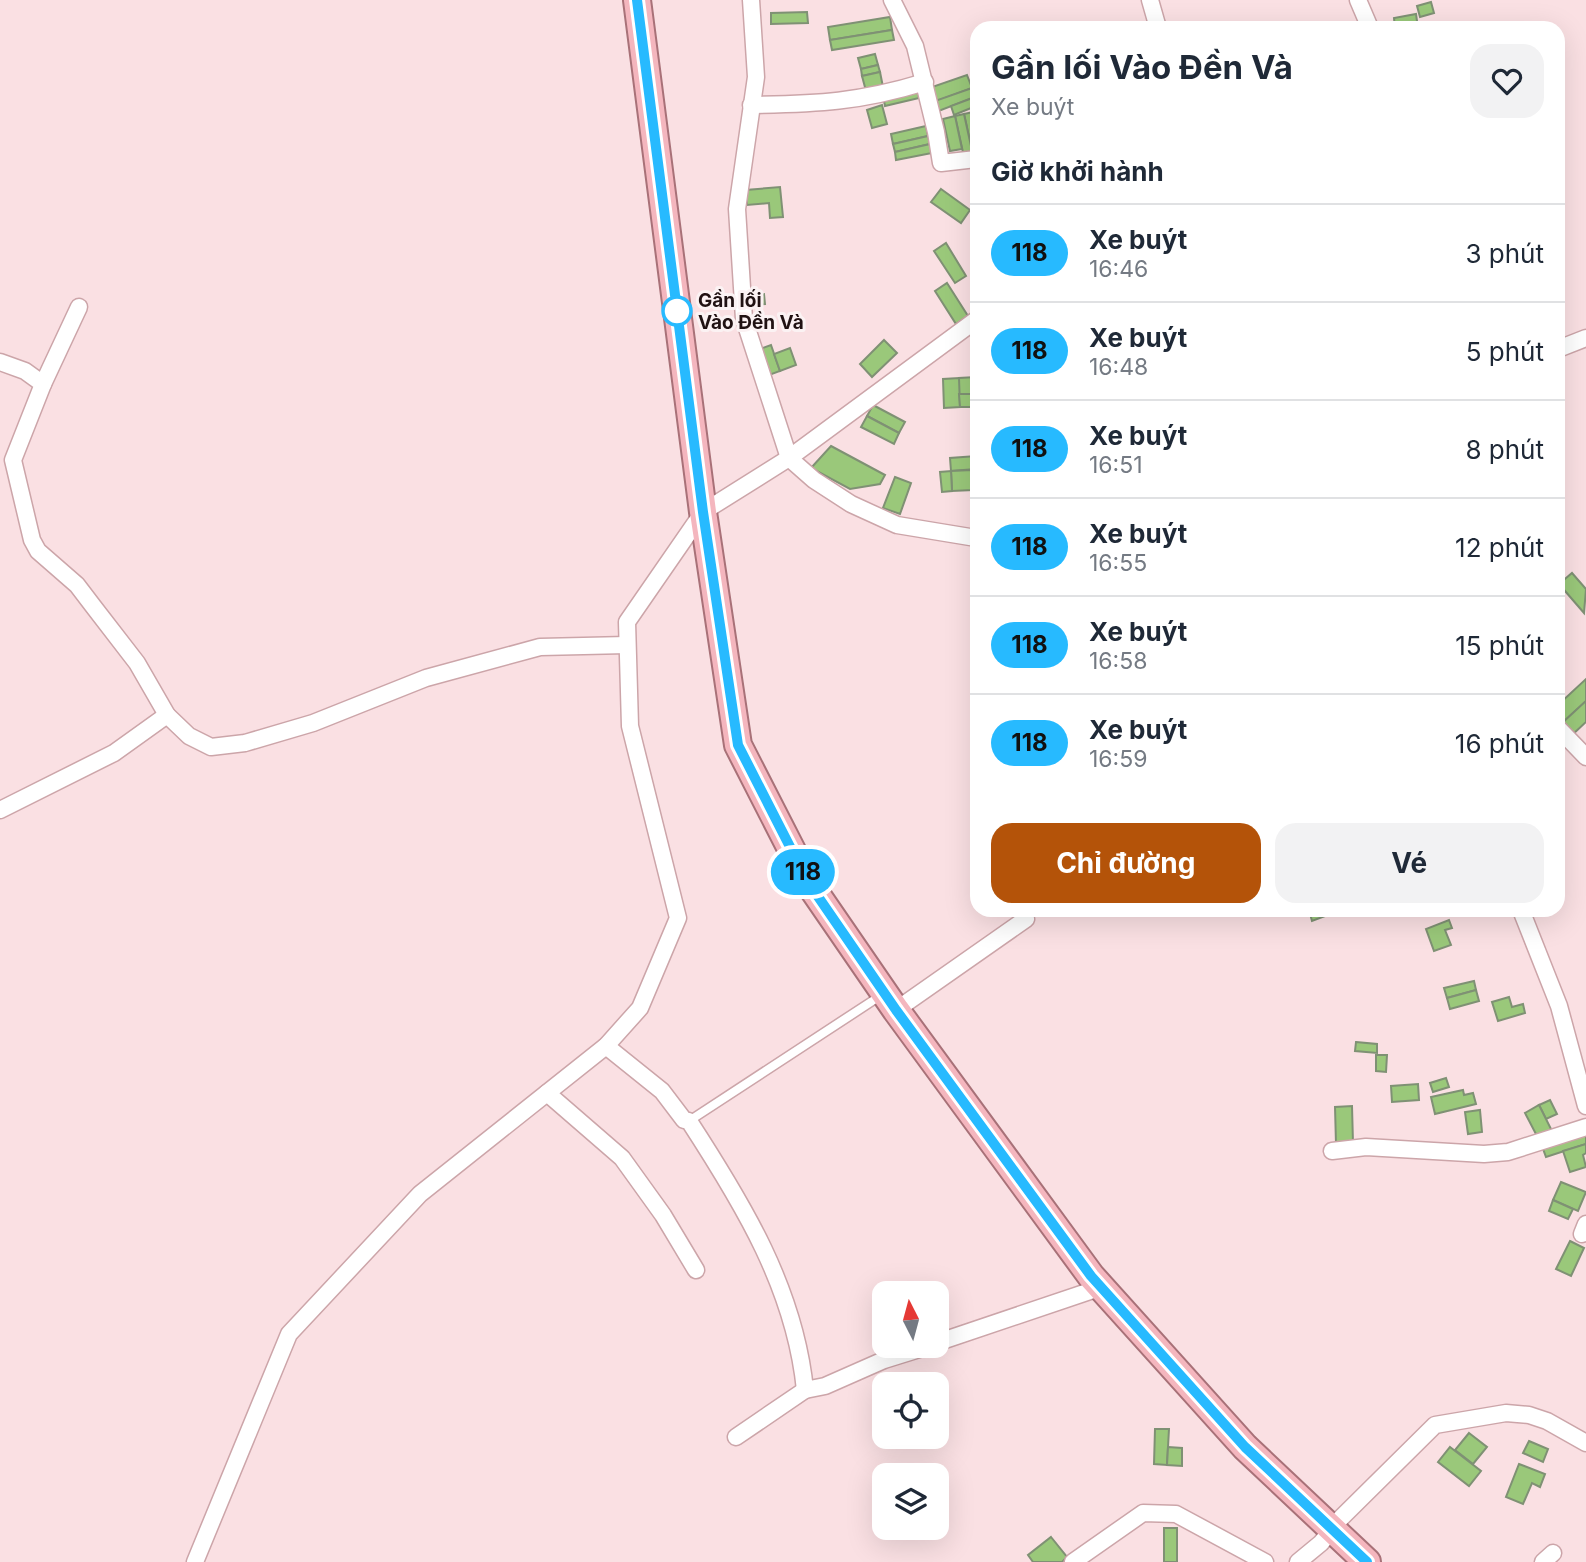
<!DOCTYPE html>
<html lang="vi">
<meta charset="utf-8">
<style>
body{margin:0;font-family:Inter,sans-serif;background:#f2f2f3;color:#1f2937;height:100vh;display:flex;flex-direction:column;font-size:26px;white-space:nowrap}
*{box-sizing:border-box;margin:0}
p{font-size:23px;color:#747a83}
.icon{flex:none;width:38px;height:38px;fill:none;stroke:currentColor;stroke-width:2;stroke-linecap:round;stroke-linejoin:round}
.map{position:relative;flex:1;overflow:hidden}
.details{position:absolute;left:970px;top:21px;width:595px;height:896px;display:flex;flex-direction:column;background:#fff;border-radius:21px;box-shadow:0 7px 28px #0002}
.details>*{flex:none}
.badge{padding:0 14px;border-radius:23px;font-size:24px;line-height:46px}
.needle{width:46px;rotate:354deg}
.tools{position:absolute;left:872px;top:1281px;display:grid;gap:14px}
.tools a{display:grid;place-items:center;width:77px;height:77px;border-radius:14px;background:#fff;box-shadow:0 7px 28px #0002;font-size:35px}
.map>.badge{position:absolute;translate:-50% -50%;box-shadow:0 0 0 4px #fff}
h2{padding:0 21px;font-size:26px;line-height:63px}
.round{display:grid;place-items:center;flex:none;width:74px;height:74px;border-radius:21px;background:#f2f2f3}
.headline{display:flex;align-items:center;justify-content:space-between;height:119px;padding:0 21px}
h1{font-size:33px;font-weight:700;line-height:52px}
.button{display:flex;gap:14px;margin-top:auto;padding:14px 21px}
.button a{flex:1;height:80px;border-radius:21px;background:#b45309;color:#fff;font-size:28px;font-weight:700;line-height:80px;text-align:center}
.button a+a{background:#f2f2f3;color:#1f2937}
ul{padding:0;list-style:none}
li{display:flex;align-items:center;gap:21px;height:98px;padding:0 21px;border-top:2px solid #e0e1e3}
li div{flex:1}
li b{display:block;font-size:26px}
li em{font-style:normal}
li .badge{min-width:77px;font-weight:700;text-align:center}
.map>svg:first-child{display:block}
.building{fill:#9ac87a;stroke:#7f9174;stroke-width:2}
.lines{fill:none;stroke-linecap:round;stroke-linejoin:round}
.service-casing{stroke:#cca5a9;stroke-width:11}
.minor-casing{stroke:#cca5a9;stroke-width:19}
.trunk-casing{stroke:#a87178;stroke-width:30}
.service{stroke:#fff;stroke-width:8}
.minor{stroke:#fff;stroke-width:16}
.trunk{stroke:#f4b6be;stroke-width:26}
.line-casing{stroke:#fff;stroke-width:16}
.line{stroke:#27baff;stroke-width:10}
.stop-dot{fill:#fff;stroke:#27baff;stroke-width:3.5}
.labels{text-anchor:middle;stroke-width:6;stroke-linejoin:round;paint-order:stroke}
.stop-label{font-size:19px;font-weight:bold;fill:#201213;stroke:#fbf2f3;text-anchor:start}
</style>
<div class="map">
<svg width="1586" height="1562" viewBox="0 0 1586 1562">
<rect width="100%" height="100%" fill="#fae0e3"/>
<g class="building">
<path d="M1431,2l3,11 -14,4 -3,-11z"/>
<path d="M807,12l1,11 -37,1v-11z"/>
<path d="M1416,14l2,14h-23l-1,-10z"/>
<path d="M890,17l2,13 -62,10 -2,-13z"/>
<path d="M892,30l2,10 -62,10 -2,-10z"/>
<path d="M875,54l3,11 -17,4 -3,-11z"/>
<path d="M878,65l2,7 -18,4 -1,-7z"/>
<path d="M880,72l3,15 -17,4 -4,-15z"/>
<path d="M967,75l5,13 -35,13 -5,-14z"/>
<path d="M972,88l3,9 -39,15 -4,-10z"/>
<path d="M917,89l2,9 -34,8 -2,-10z"/>
<path d="M975,97l1,9 -22,9 -3,-9z"/>
<path d="M882,105l5,19 -15,4 -5,-18z"/>
<path d="M973,112l3,42 -3,1 -9,-41z"/>
<path d="M964,114l9,41 -9,2 -9,-41z"/>
<path d="M955,116l7,33 -12,2 -7,-32z"/>
<path d="M926,126l2,10 -35,8 -2,-10z"/>
<path d="M928,136l2,8 -35,8 -2,-8z"/>
<path d="M930,144l2,9 -36,7 -1,-8z"/>
<path d="M780,187l3,30 -13,1 -1,-15 -22,2 -1,-15z"/>
<path d="M941,189l29,21 -9,13 -30,-21z"/>
<path d="M946,243l20,33 -11,7 -21,-32z"/>
<path d="M947,283l21,33 -12,8 -21,-33z"/>
<path d="M764,294l1,10 -19,1v-9z"/>
<path d="M884,340l13,13 -25,24 -12,-13z"/>
<path d="M771,345l9,26 -11,4 -9,-26z"/>
<path d="M790,348l6,17 -16,6 -6,-17z"/>
<path d="M976,377v17h-17v-16z"/>
<path d="M959,378l1,29 -16,1 -1,-29z"/>
<path d="M959,394h17v13h-16z"/>
<path d="M873,405l32,17 -6,11 -32,-17z"/>
<path d="M867,416l32,17 -5,11 -33,-17z"/>
<path d="M831,446l54,29 -5,9 -30,5 -39,-21z"/>
<path d="M976,456v13l-25,2 -1,-13z"/>
<path d="M972,470l1,20 -21,1 -1,-20z"/>
<path d="M951,471l1,20 -10,1 -2,-20z"/>
<path d="M895,477l16,6 -11,31 -17,-6z"/>
<path d="M1572,573l14,16 -2,24 -25,-29z"/>
<path d="M1586,679v22l-25,23 -3,-5v-14z"/>
<path d="M1586,701v21l-14,13 -11,-11z"/>
<path d="M1309,910h32l-29,11z"/>
<path d="M1449,920l3,8 -7,2 6,15 -17,6 -8,-22z"/>
<path d="M1474,981l2,9 -29,8 -3,-10z"/>
<path d="M1476,990l3,11 -29,8 -3,-11z"/>
<path d="M1509,997l3,10 11,-3 2,9 -27,8 -6,-19z"/>
<path d="M1356,1042l21,2v9l-22,-2z"/>
<path d="M1376,1055h11l-1,17 -10,-1z"/>
<path d="M1446,1078l3,9 -16,5 -3,-9z"/>
<path d="M1418,1084l1,16 -27,2 -1,-16z"/>
<path d="M1463,1090l1,5 9,-2 3,11 -41,10 -4,-17z"/>
<path d="M1550,1100l7,14 -11,5 -7,-14z"/>
<path d="M1539,1105l13,26 -14,7 -13,-25z"/>
<path d="M1352,1106l1,37 -17,1 -1,-37z"/>
<path d="M1480,1110l2,22 -14,2 -3,-22z"/>
<path d="M1586,1131v13l-40,13 -4,-11z"/>
<path d="M1586,1144v9l-3,2 3,12 -16,5 -7,-21z"/>
<path d="M1561,1182l25,10 -8,19 -25,-11z"/>
<path d="M1553,1200l20,9 -5,10 -19,-8z"/>
<path d="M1570,1241l14,7 -13,28 -15,-7z"/>
<path d="M1155,1429h14l-2,36 -13,-1z"/>
<path d="M1469,1433l18,14 -14,17 -18,-14z"/>
<path d="M1529,1441l19,8 -5,13 -20,-9z"/>
<path d="M1168,1447l14,1v18l-15,-1z"/>
<path d="M1450,1447l31,24 -12,15 -31,-24z"/>
<path d="M1519,1464l26,10 -5,13 -8,-4 -9,21 -17,-7z"/>
<rect x="1164" y="1528" width="13" height="34"/>
<path d="M1051,1537l16,20 -5,5h-29l-5,-7z"/>
</g>
<g class="lines">
<defs>
<path id="service" d="M689,1121l191,-125"/>
<g id="minor">
<path d="M751,0l5,77 -19,132 7,110 45,139 25,22 37,24 46,21 79,13"/>
<path d="M892,0l23,46 21,86 5,31 35,-4"/>
<path d="M1150,0l8,28"/>
<path d="M1358,0l12,28"/>
<path d="M751,105c67,-1 109,-3 174,-23"/>
<path d="M1558,349l28,-11"/>
<path d="M0,362l25,9 18,13 -30,76 19,80 6,11 39,34 16,21 44,57 30,52 22,21 22,11 34,-4 68,-20 113,-45 114,-31 87,-2"/>
<path d="M43,384l36,-77"/>
<path d="M1558,728l28,29"/>
<path d="M0,810l114,-57 53,-38"/>
<path d="M1521,910l38,96 27,100"/>
<path d="M896,1010l130,-91"/>
<path d="M606,1046l56,45 22,29 5,1c54,83 106,168 116,269l20,-4 59,-26 45,-14"/>
<path d="M547,1093l75,65 41,57 33,55"/>
<path d="M1332,1151l34,-4 118,7 24,-2 78,-25"/>
<path d="M1582,1234l4,-10"/>
<path d="M936,1343l166,-56"/>
<path d="M736,1437l69,-47"/>
<path d="M195,1562l94,-228 131,-140 186,-148 34,-38 38,-90 -48,-192 -3,-104 76,-110 86,-54 187,-138"/>
<path d="M1073,1562l70,-49 33,1 89,48"/>
<path d="M1298,1562l23,-19 20,-25 94,-93 71,-12 23,2 18,6 39,22"/>
<path d="M1543,1562l10,-9"/>
</g>
<path id="trunk" d="M637,0l66,512 35,233 70,137 88,128 195,266 154,171 122,115"/>
</defs>
<use href="#service" class="service-casing"/>
<use href="#minor" class="minor-casing"/>
<use href="#trunk" class="trunk-casing"/>
<use href="#service" class="service"/>
<use href="#minor" class="minor"/>
<use href="#trunk" class="trunk"/>
</g>
<g class="lines">
<defs>
<path id="line" d="M637,0l66,512 35,233 70,137 88,128 195,266 154,171 122,115"/>
</defs>
<use href="#line" class="line-casing"/>
<use href="#line" class="line"/>
</g>
<circle class="stop-dot" cx="677" cy="311" r="14"/>
<g class="labels">
<g class="stop-label">
<text x="698" y="307">Gần lối<tspan x="698" dy="22">Vào Đền Và</tspan></text>
</g>
</g>
</svg>
<div class="tools">
<a><svg class="needle" viewBox="-14 -14 28 28"><path d="M0-13l5 13h-10z" fill="#e53935"/><path d="M0 13l5-13h-10z" fill="#747a83"/></svg></a>
<a><svg class="icon" aria-label="locate" viewBox="0 0 24 24"><circle cx="12" cy="12" r="6"/><path d="M12 2v4M12 18v4M2 12h4M18 12h4"/></svg></a>
<a><svg class="icon" aria-label="layers" viewBox="0 0 24 24"><path d="M12 4l9 5-9 5-9-5zM3 14l9 5 9-5"/></svg></a>
</div>
<b class="badge" style="left:803px;top:872px;background:#27baff;color:#111">118</b>
<section class="details">
<div class="headline"><div><h1>Gần lối Vào Đền Và</h1><p>Xe buýt</p></div><a class="round"><svg class="icon" aria-label="heart" viewBox="0 0 24 24"><path d="M12 20l-8-8c-3-5 5-10 8-4 3-6 11-1 8 4z"/></svg></a></div>
<h2>Giờ khởi hành</h2>
<ul>
<li><span class="badge" style="background:#27baff;color:#111">118</span><div><b>Xe buýt</b><p>16:46</p></div><em>3 phút</em></li>
<li><span class="badge" style="background:#27baff;color:#111">118</span><div><b>Xe buýt</b><p>16:48</p></div><em>5 phút</em></li>
<li><span class="badge" style="background:#27baff;color:#111">118</span><div><b>Xe buýt</b><p>16:51</p></div><em>8 phút</em></li>
<li><span class="badge" style="background:#27baff;color:#111">118</span><div><b>Xe buýt</b><p>16:55</p></div><em>12 phút</em></li>
<li><span class="badge" style="background:#27baff;color:#111">118</span><div><b>Xe buýt</b><p>16:58</p></div><em>15 phút</em></li>
<li><span class="badge" style="background:#27baff;color:#111">118</span><div><b>Xe buýt</b><p>16:59</p></div><em>16 phút</em></li>
</ul>
<div class="button"><a>Chỉ đường</a><a>Vé</a></div>
</section>
</div>
